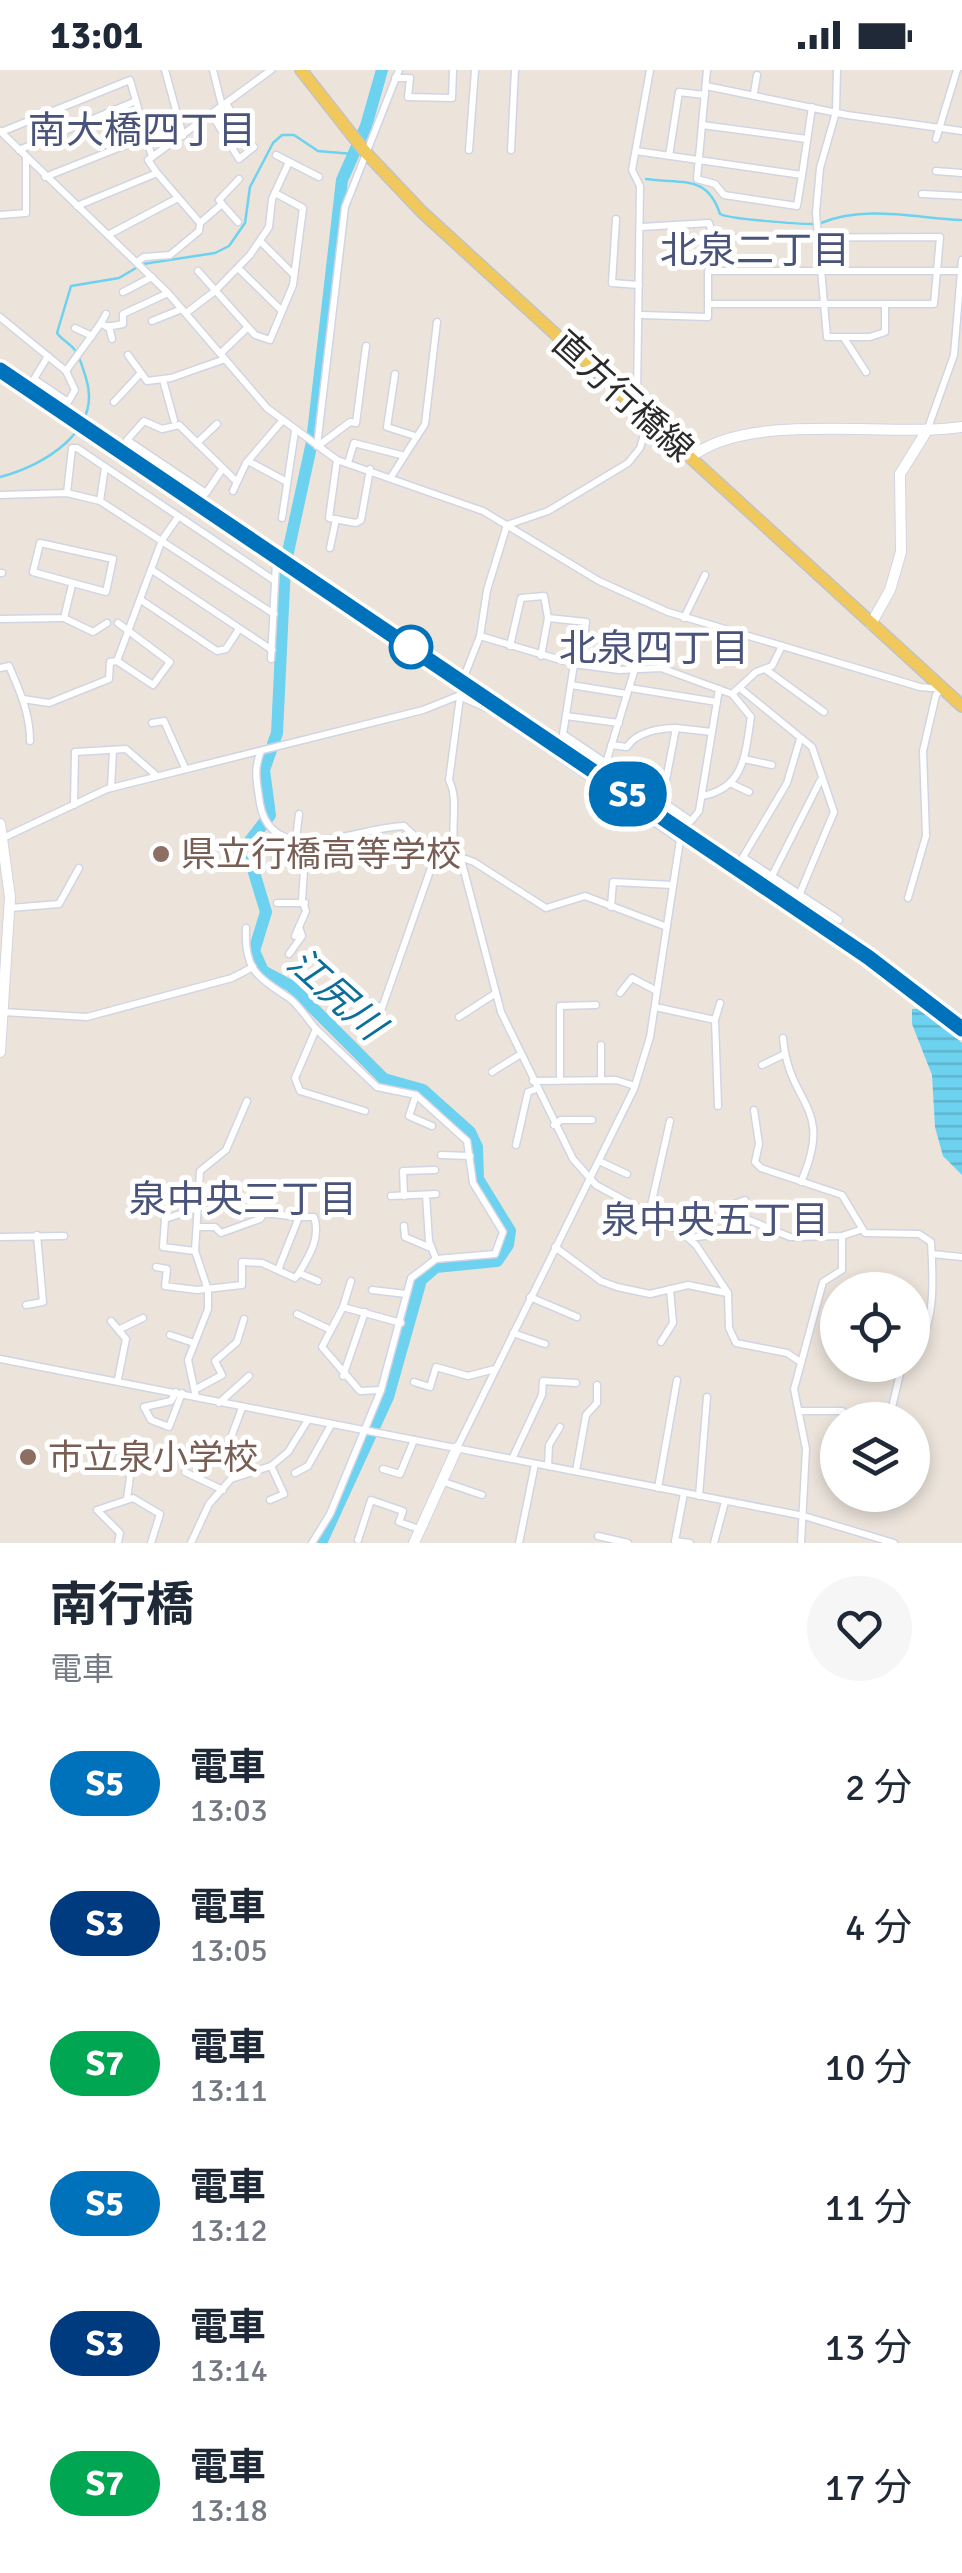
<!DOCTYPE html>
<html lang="ja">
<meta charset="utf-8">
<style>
body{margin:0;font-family:Signika,"Noto Sans JP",sans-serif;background:#f6f6f7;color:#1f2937;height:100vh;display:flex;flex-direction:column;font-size:38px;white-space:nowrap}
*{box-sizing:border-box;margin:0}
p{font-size:32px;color:#747a83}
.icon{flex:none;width:55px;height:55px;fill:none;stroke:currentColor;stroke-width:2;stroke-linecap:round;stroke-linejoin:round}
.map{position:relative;height:1473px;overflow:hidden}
.details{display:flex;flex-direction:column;background:#fff;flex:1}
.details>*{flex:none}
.badge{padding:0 20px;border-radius:32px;font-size:35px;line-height:65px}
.fabs{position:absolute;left:820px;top:1202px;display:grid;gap:20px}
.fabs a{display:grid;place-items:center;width:110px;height:110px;border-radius:50%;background:#fff;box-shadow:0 5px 15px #0003;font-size:50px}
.map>.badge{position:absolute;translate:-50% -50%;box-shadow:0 0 0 5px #fff}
.round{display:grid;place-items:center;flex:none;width:105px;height:105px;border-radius:52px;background:#f6f6f7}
.overview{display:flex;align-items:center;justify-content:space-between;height:170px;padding:0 50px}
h1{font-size:48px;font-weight:700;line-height:75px}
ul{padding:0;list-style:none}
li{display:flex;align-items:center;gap:30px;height:140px;padding:0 50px}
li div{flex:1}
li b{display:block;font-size:38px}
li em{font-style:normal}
li .badge{min-width:110px;font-weight:700;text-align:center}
.status{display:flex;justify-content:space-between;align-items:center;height:70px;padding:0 50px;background:#fff;direction:ltr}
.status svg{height:28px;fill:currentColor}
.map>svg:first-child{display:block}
.water{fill:url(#water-rules)}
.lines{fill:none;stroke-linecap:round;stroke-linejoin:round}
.stream{stroke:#6dd2ef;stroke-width:2.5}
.river{stroke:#6dd2ef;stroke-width:12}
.street-casing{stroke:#d1d5e3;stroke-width:9}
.secondary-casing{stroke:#d1d5e3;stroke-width:12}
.primary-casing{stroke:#c3c3c3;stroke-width:14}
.street{stroke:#fff;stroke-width:6}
.secondary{stroke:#fff;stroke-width:10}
.primary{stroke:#f1c85b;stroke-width:11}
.rail{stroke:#9ea2b4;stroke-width:2.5}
.line-casing{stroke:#fff;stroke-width:22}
.line{stroke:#0072bc;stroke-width:15}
.stop-dot{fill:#fff;stroke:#0072bc;stroke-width:5}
.education-dot{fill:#8d6e63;stroke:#fff;stroke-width:4}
.labels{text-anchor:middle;stroke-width:10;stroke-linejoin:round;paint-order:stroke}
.street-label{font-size:35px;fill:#2a2a2a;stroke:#fff}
.education-label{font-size:35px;fill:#785e54;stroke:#fff;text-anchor:start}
.neighbourhood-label{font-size:38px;fill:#4a547b;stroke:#fff}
.water-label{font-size:38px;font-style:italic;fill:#0c6f9b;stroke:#fff}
</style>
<div class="status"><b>13:01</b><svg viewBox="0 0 49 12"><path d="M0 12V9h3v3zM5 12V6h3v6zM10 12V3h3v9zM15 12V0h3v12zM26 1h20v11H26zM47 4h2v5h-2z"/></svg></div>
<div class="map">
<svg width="962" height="1473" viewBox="0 0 962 1473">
<defs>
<pattern id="water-rules" width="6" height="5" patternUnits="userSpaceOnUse" patternTransform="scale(2.5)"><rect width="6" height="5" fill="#6dd2ef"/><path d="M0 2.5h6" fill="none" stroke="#5fb4cd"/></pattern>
</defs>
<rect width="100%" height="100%" fill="#ece4db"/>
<path class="water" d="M924,938l38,35v132l-19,-19 -8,-29 -3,-52 -20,-51v-15z"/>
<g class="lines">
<g class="stream">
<path d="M646,109c38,5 61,-4 74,35 8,5 79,10 93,10"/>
<path d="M821,153c45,-18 94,-5 140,-3"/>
<path d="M143,194l72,-11 14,-7 16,-23 5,-36 23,-44 9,-8h12l24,16 35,3"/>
<path d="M0,407c43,-11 103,-46 86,-99 -3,-9 -6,-22 -12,-29 -5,-6 -12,-9 -17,-16l14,-47 48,-8 17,-10"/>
</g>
<path class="river" d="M321,1473l67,-146 33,-117 15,-13 61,-6 11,-16 2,-14 -32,-52 -1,-32 -7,-15 -47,-42 -39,-11 -93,-93 -28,-15 -9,-20 12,-39 -20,-66 24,-31 -6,-45 13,-37 8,-167 27,-124 30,-262 24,-54 16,-56"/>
<defs>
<g id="street">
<path d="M165,0l18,66"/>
<path d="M213,0l9,36"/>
<path d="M707,0l-10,109 18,5 9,11 73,11 5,-31"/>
<path d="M837,0l-1,42 -16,56 -4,45 11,124h43l15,-5v-28"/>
<path d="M395,8h15l-2,19 44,1 1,-28"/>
<path d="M706,16l141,29 115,16"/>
<path d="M754,23l3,-18"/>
<path d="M226,33l17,30"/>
<path d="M212,45l27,44 15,-12"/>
<path d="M702,55l105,14"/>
<path d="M0,61l168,162 99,115 70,52 146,51 116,70 69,31 252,75 22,2 -6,6 -13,56 3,85 -18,62"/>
<path d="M1,62l129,-52 22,77 -4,3 9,13 -80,33"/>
<path d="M936,69l21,-69"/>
<path d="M19,80l117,-49"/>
<path d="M469,80l6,-80"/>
<path d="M511,80l4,-80"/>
<path d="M636,81l166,24 10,-68"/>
<path d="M276,85l43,22"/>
<path d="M669,86l10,-64 26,3"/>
<path d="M152,87l119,-87"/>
<path d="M936,101l26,2"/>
<path d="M45,107l101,-40"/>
<path d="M922,124l40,2"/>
<path d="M222,134l16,18"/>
<path d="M0,145l26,-2v-55"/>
<path d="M616,149l-4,64 27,2"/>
<path d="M200,153l22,-19 -3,-4 20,-21"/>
<path d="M641,157l68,-4 5,15 226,-1 -6,67h-226"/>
<path d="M108,165l68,-36"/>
<path d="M260,171l34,34"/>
<path d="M137,192l7,-5 26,-2 29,-24 1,-8 -43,-50"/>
<path d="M238,198l44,43"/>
<path d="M198,201l57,64 15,5 23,-55 10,-77 -28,-15"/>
<path d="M123,222l29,-15"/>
<path d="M186,243l29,-22 35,-36 19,-28 3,-28 17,-37"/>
<path d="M641,245l67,2v-46h253"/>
<path d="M0,247l66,54 35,-48 6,4 16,-3v-10l45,-21"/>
<path d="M152,251l30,-12"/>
<path d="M101,253l5,-9"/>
<path d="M109,256l3,13"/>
<path d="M75,258l17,8"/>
<path d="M844,268l22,34"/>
<path d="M221,283l26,-25"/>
<path d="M128,285l19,26 24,-3 54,-19"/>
<path d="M48,286l-14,23 34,23 7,-12 -9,-19"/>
<path d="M395,304l-8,53 28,9"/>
<path d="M163,310l11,40"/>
<path d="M114,332l25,-27"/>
<path d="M633,336l4,-9 3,-211 -8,-16 18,-100"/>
<path d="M928,358l26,-73 8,-95"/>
<path d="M197,373l20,-19"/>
<path d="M317,376l28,-239 54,-137"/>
<path d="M318,376l32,-24 6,1 10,-77"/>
<path d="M337,390l-8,58 27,5 5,-3 9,-51"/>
<path d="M248,391l39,21"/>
<path d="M348,393l6,-20 47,12"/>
<path d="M223,398l-17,25 -79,-53 17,-19 18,8 17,-4 57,56"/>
<path d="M391,407l34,-53 12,-102"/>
<path d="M233,421l13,-28 36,-42"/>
<path d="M67,423l5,-45h5l198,133"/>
<path d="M0,425l67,-2 33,8 174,113"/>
<path d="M100,431l5,-34"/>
<path d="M282,448l13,-87"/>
<path d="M507,455l-20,65 -7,46 -18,46 -13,98c13,26 -5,60 13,83l39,149 72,147 23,26 83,45 17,15 32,48 1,35 7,15 51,10 12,8"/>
<path d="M507,455l41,-14 80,-48 12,-15 8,-27"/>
<path d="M40,473l73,16 -7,33 -73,-20z"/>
<path d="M330,478l6,-29"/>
<path d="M152,500l120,80"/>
<path d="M0,503h2"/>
<path d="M141,530l76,51 9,-2 13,-20"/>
<path d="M64,548l29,14 14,-9"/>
<path d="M548,548l38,4 -5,43"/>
<path d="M684,548l21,-43"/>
<path d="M0,549l64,-1 8,-33"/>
<path d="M480,566l94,28 45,6 42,-2 71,26 24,-22 16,-6 10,-20"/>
<path d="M510,576l11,-48 23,-2 4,22 -7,38"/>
<path d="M271,589l5,-96"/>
<path d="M117,591l36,24 17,-23 -52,-39"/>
<path d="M574,594l-11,70 43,29 38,-124"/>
<path d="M0,598l9,-2c11,26 21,47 21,75"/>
<path d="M612,599l10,-31"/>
<path d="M765,599l59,43"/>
<path d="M571,615l56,9"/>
<path d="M630,618l87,14"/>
<path d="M741,619l71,58 22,65 -34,81"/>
<path d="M23,629l26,4 60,-24 1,-17 7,-1 45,-121 16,-23"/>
<path d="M566,646l53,7"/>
<path d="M152,653l12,-2 21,47"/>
<path d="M676,658l36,4"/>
<path d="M800,669l-13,44 -44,74 96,63"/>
<path d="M611,675l16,2c9,-15 33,-19 49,-19l-14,73 29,20 8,-10 20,-122"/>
<path d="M261,681c-8,19 -4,32 -1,53 12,67 102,22 144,22l18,17 52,19 72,46 39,-12 82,31"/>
<path d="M744,689l28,6"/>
<path d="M730,713l19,9"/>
<path d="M111,718l2,-38"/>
<path d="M702,726c43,-8 43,-42 49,-79l-18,-22"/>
<path d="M74,735l1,-53 51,-3 31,27"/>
<path d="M3,768l104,-49 316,-79 35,-14"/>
<path d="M296,768l3,-24"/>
<path d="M274,794l6,-29"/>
<path d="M772,806l48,-95"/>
<path d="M277,833h28"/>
<path d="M611,837l2,-25 60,3"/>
<path d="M10,838l49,-4 20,-36"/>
<path d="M246,858c-2,41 10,48 43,70 10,7 19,22 27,31l-21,49 5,13 65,20"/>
<path d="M295,866l11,-25 -4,-11 4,-61"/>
<path d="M289,884l13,-18 -3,-9"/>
<path d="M342,919l40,19 56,-160"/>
<path d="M620,923l12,-15 25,13"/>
<path d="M655,937l60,13 5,-17"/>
<path d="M3,942l84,5 145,-39 21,-11"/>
<path d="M459,947l37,-24"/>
<path d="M715,950l3,86"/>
<path d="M783,968c6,69 52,66 18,144"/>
<path d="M601,975v35"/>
<path d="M762,995l23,-11"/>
<path d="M492,1002l29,-18"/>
<path d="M560,1010v-74l36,-1"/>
<path d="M533,1011l83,-1 19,6"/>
<path d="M416,1025l-7,21 23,10"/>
<path d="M754,1040l5,34 -4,18 6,6 81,27 23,38 54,1 12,8c2,34 6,85 -19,111"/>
<path d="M554,1055l7,-5h31"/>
<path d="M516,1075l12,-53 8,-3"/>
<path d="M441,1085l29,1"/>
<path d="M599,1091l28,13"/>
<path d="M426,1125l3,46 7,18"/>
<path d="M391,1126l45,-2"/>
<path d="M404,1126l-1,-25 32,-1"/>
<path d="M649,1144l21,-93"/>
<path d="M299,1147h15c7,21 -5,39 -15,56"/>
<path d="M404,1156l1,11 26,11"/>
<path d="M197,1157h18l6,6 39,-14 4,-6 35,4 -21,53"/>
<path d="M733,1157l-7,-20 19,-7"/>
<path d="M0,1167l64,-1"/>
<path d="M689,1168l32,-4 26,-15 43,18 52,-1 18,-6"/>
<path d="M555,1177l46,34 16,6 33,7 38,-9 39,8"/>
<path d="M195,1181l-32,-4 2,-28 33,-11"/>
<path d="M932,1184l30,3"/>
<path d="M156,1197l11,2 -2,17 32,4 45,-5v-23l20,1 33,15 4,-5 19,8"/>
<path d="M372,1220l34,4"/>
<path d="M530,1227l47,20"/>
<path d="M26,1235l17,-3 -6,-67"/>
<path d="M343,1237l8,-26"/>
<path d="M297,1244l34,16"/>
<path d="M111,1251l15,18 -8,40"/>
<path d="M120,1259l23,-11"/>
<path d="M513,1263l32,11"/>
<path d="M170,1265l24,8"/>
<path d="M661,1272l12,-19 -3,-34"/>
<path d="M0,1289l804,157 90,27"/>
<path d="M343,1306l22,-64"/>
<path d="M414,1312l16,5 6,-20 32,9 27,-7"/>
<path d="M198,1318l24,-13 -7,-14 22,-19 7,-23"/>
<path d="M381,1320l-21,1 -38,-44 21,-40 58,16"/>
<path d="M176,1322l-5,9 -27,6 7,13 18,7 13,-34"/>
<path d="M196,1327l-8,-37 20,-51v-19l-13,-39 5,-80 26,-21 21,-49"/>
<path d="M219,1333l30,-27"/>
<path d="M801,1341h41l12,9"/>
<path d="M889,1350l13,-55"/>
<path d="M457,1378l177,-359 16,-52 30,-197 -187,-129 -34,-15"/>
<path d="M512,1389l30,-64 1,-14 33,2"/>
<path d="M210,1390l6,-7 8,3 18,-48"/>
<path d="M548,1396l1,-21 11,-18"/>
<path d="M383,1399l17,5 14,-34"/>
<path d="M576,1401l10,-56 11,-12v-18"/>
<path d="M185,1402l38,18"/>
<path d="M295,1403l13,-7 23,-41"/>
<path d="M441,1411l41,14"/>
<path d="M658,1418l19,-108"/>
<path d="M684,1423l-9,48 15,2"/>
<path d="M699,1426l8,-99"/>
<path d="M127,1429l6,-44 37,13"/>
<path d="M270,1430l14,-6 -13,-28"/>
<path d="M598,1466l30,7"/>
<path d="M358,1470l13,-40 32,11 -4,11 20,7"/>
<path d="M118,1473l2,-10 -23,-23 36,-12 27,16 -9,29"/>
<path d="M191,1473l18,-39 22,-25 40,-13 17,-14 20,-32"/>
<path d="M312,1473l18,-29 51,-124 30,-112 25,-19 59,-5 8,-22 -30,-49 -6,-42 -51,-46 -39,-8 -61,-58"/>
<path d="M519,1473l16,-79"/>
<path d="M714,1473l11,-41"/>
<path d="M801,1473l5,-94 -12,-60 29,-107 19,-12v-34"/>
</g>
<g id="secondary">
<path d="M690,388c57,-48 198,-20 272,-31"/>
<path d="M871,554l19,-34 11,-38 -1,-78 26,-42"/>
<path d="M0,754l10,73 -10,155"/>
<path d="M414,1473l43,-95"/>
</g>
<path id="primary" d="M301,0l66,84 55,58 540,494"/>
</defs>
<use href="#street" class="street-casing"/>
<use href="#secondary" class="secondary-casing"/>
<use href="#primary" class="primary-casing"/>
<use href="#street" class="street"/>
<use href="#secondary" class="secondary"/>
<use href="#primary" class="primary"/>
<path class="rail" d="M0,300l869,587 93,72"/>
</g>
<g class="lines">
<defs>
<path id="line" d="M0,300l868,587 94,72"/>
</defs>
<use href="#line" class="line-casing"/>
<use href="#line" class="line"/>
</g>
<circle class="stop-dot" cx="411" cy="577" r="20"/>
<g class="education-dot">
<circle cx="161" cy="784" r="10"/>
<circle cx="28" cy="1387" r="10"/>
</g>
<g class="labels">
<g class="street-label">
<text transform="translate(623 326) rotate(42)" y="12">直方行橋線</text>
</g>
<g class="education-label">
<text x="181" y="796">県立行橋高等学校</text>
<text x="48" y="1399">市立泉小学校</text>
</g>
<g class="neighbourhood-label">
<text x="142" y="73">南大橋四丁目</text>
<text x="755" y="193">北泉二丁目</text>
<text x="654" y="591">北泉四丁目</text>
<text x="243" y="1142">泉中央三丁目</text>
<text x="715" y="1163">泉中央五丁目</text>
</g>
<g class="water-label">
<text transform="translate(336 924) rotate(42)" y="13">江尻川</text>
</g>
</g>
</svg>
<div class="fabs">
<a><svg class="icon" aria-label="locate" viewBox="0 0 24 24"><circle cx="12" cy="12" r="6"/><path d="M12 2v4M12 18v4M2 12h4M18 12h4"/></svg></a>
<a><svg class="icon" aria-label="layers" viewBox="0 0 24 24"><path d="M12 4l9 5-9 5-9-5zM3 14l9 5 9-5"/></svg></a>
</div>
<b class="badge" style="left:628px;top:724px;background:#0072bc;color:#fff">S5</b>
</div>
<section class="details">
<div class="overview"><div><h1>南行橋</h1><p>電車</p></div><a class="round"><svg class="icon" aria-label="heart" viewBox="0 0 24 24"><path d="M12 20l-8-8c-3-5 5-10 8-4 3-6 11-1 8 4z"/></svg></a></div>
<ul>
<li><span class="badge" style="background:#0072bc;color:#fff">S5</span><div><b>電車</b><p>13:03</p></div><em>2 分</em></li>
<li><span class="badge" style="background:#003b80;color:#fff">S3</span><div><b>電車</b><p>13:05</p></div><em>4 分</em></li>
<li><span class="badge" style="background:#00a651;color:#fff">S7</span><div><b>電車</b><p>13:11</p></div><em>10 分</em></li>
<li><span class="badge" style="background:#0072bc;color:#fff">S5</span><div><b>電車</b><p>13:12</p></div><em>11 分</em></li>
<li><span class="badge" style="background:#003b80;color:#fff">S3</span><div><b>電車</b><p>13:14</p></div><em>13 分</em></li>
<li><span class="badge" style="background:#00a651;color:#fff">S7</span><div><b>電車</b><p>13:18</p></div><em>17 分</em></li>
</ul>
</section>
